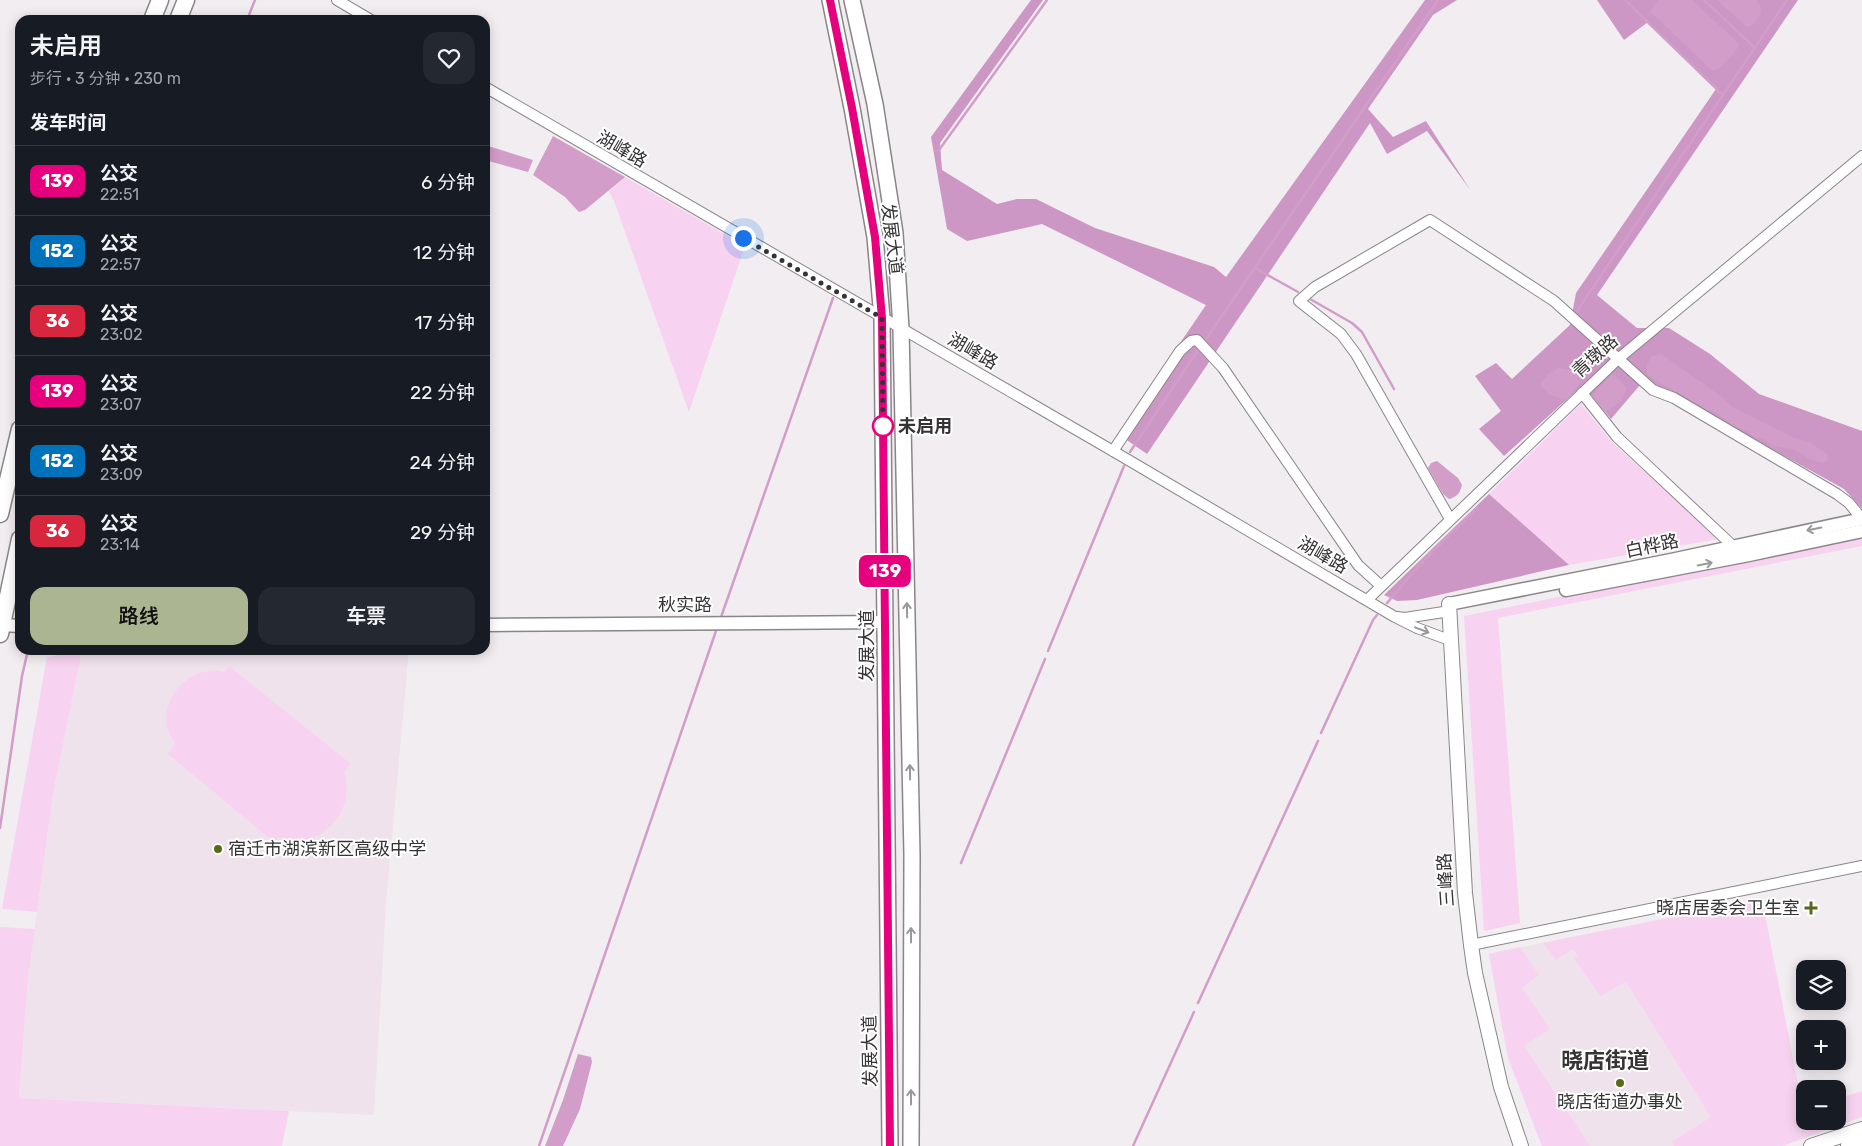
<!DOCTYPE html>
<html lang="zh">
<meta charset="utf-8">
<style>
body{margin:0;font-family:Rubik,"Noto Sans SC",sans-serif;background:#242831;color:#f1f3f6;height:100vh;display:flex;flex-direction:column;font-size:19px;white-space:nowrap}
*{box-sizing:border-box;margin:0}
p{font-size:16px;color:#9ea1a6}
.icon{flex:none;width:28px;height:28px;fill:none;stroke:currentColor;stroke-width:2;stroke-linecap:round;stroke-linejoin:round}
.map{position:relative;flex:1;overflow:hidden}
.drawer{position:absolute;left:15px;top:15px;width:475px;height:640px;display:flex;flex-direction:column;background:#171b24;border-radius:15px;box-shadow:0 2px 12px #0003}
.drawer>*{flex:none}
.badge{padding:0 10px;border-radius:8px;font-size:18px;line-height:32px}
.tools{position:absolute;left:1796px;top:960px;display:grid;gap:10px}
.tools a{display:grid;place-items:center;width:50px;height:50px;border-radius:10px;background:#171b24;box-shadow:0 2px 12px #0003;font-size:25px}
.you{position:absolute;width:25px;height:25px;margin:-12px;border:4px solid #fff;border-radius:50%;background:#1a73e8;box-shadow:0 0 0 8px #1a73e833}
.map>.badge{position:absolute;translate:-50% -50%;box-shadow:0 0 0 2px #fff}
h2{padding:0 15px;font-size:19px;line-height:45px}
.round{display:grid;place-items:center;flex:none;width:52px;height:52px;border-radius:15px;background:#242831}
.overview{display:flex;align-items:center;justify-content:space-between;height:85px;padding:0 15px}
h1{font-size:24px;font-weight:600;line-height:38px}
.cta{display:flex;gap:10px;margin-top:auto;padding:10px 15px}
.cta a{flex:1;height:58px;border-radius:15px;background:#acb592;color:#111;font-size:20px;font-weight:600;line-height:58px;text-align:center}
.cta a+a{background:#242831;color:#f1f3f6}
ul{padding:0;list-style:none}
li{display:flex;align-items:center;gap:15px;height:70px;padding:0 15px;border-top:1px solid #363941}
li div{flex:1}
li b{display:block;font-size:19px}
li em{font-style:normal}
li .badge{min-width:55px;font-weight:700;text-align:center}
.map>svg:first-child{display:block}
.built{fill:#efe2ec}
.green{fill:#f8d3f1}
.forest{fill:#cc97c4}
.water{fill:#d29dc9}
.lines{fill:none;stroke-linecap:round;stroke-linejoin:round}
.stream{stroke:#d29dc9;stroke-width:2.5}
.minor-casing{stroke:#8a8589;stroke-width:12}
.tertiary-casing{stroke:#8a8589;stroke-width:15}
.secondary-casing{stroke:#8a8589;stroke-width:16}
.primary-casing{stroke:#8a8589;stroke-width:18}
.trunk-casing{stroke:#8a8589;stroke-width:19}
.minor{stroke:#fff;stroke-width:10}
.tertiary{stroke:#fff;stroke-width:12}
.secondary{stroke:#fff;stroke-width:14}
.primary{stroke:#fff;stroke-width:15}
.trunk{stroke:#fff;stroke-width:16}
.oneway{stroke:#9a999a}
.line-casing{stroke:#fff;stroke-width:11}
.line{stroke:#e6007e;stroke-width:8}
.walk{stroke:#353334;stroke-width:5;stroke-dasharray:0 9}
.stop-dot{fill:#fff;stroke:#e6007e;stroke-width:2.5}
.poi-dot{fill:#576a17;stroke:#fff;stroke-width:2}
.labels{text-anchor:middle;stroke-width:4;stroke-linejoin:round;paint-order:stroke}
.street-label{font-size:18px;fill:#353334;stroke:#fff}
.stop-label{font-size:18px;font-weight:bold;fill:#353334;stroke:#fff;text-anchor:start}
.poi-label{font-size:18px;fill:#353334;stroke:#fff;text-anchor:start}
.district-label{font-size:22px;font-weight:bold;fill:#353334;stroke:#fff}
</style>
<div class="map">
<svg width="1862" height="1146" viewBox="0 0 1862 1146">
<rect width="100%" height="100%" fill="#f2edf1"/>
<g class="built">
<path d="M115,650h294l-23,253 -12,212 -355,-17 9,-119 25,-185 29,-143z"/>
<path d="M1620,927l127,219h-205l-34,-88 -19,-104z"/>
</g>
<g class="green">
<path d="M625,177l120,69 -56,166 -75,-211 -5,-10z"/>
<path d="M1581,404l32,39 106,96 -150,26 -80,-71z"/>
<path d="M1862,536v10l-364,72 22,305 -36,8 -20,-315z"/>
<path d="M82,651l-29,143 -16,118 -35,-3 45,-252z"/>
<path d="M229,666l122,98 -7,8c10,30 -9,61 -39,68 -10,2 -18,2 -26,-3l-5,5 -106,-88 7,-10c-3,-6 -7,-11 -8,-17 -6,-33 26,-63 57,-55z"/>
<path d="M1762,899l41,211h2v11h33v-22l24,-8v26l-79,29h-109l-2,-4 39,-25 -85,-135 -26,14 -26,-38 4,-2 -5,-7 -17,11 -13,-17z"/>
<path d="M0,927l35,2 -7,50 -9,119 270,13 -7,35h-282z"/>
<path d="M1520,947l19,28 -17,13 28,41 -26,17 66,100h-48l-34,-88 -19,-104z"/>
</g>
<g class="forest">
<path d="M1031,0h12l-103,143 2,27 55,34 20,-5h19l59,29 119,39 12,10 199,-277h32l-24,15 -65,94 25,28 33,-16 45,70 -44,-60 -40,23 -17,-31 -223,331 -29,-20 88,-129 -164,-81 -75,17 -20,-12 -16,-92z"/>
<path d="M1597,0h201l-201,295 40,33h32l41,26 49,40 103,37v78l-18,-20 -193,-107 -7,-8 -4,11 -29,34 -28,-34 -79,71 -25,-27 22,-18 -26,-35 21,-13 16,16 58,-54 6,-32 140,-204 -68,-67 -24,18z"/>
<path d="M1489,494l80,71 -152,35 -20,1 -13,-6z"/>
</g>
<g class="water">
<path d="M1658,0h34l43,40 4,4 -1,4 -18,20 -8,3 -62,-60z"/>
<path d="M1717,0h39c10,10 3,18 -5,26l-4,1z"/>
<path d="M553,136l72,41 -40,33 -6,2 -14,-15 -32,-22z"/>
<path d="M485,145l48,15 -5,12 -43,-12z"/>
<path d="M1661,354l61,43 10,10 62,31 17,5 16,11 1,6 -6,3 -13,-4 -17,-10 -20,-3 -8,-7 -9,-1 -8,-7 -12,-3 -18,-15 -10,-3 -58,-34c-5,-8 -2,-12 3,-20z"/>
<path d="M1559,368c11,1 18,3 22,13l-13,18c-12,-1 -22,-4 -28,-15l8,-10z"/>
<path d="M1611,375h4l12,13c-3,11 -12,21 -23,23l-11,-14c3,-8 12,-15 18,-22z"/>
<path d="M1437,461l21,17 4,7c-2,8 -5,12 -13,14l-6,-5 -15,-26 3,-5z"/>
<path d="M578,1054l13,3 1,5 -12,47 -17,37h-18l18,-46z"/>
</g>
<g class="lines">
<g class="stream">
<path d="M1625,0l98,95"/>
<path d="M1704,0l51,48"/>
<path d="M247,20l8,-20"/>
<path d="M939,150l108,-150"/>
<path d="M1255,268l43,24"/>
<path d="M1310,299l42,24 10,9 32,57"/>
<path d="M1577,311l210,-311"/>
<path d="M1206,339l232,-339"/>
<path d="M1130,452l68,-102"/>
<path d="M1387,603l33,-39 57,-56"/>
<path d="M720,620l113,-322"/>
<path d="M1048,651l76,-185"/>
<path d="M1321,733l52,-113 4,-5"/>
<path d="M0,828l22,-152 6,-26"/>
<path d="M961,863l84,-204"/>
<path d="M1198,1003l120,-262"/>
<path d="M539,1146l178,-518"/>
<path d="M1133,1146l61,-134"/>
</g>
<defs>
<g id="minor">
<path d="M337,0l34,20"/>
<path d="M485,87l628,364 282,166 22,11 35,13"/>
<path d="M1582,393l35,44 117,110"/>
<path d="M1113,451l67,-100 11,-10 6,-1 26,28 135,197 22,20"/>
<path d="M1450,519l-94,-165 -15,-20 -42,-33 16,-14 115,-67 124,81 99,89 21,8 163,96 12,9 13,16"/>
<path d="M1367,600l251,-241 244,-203"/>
<path d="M1397,617l8,1 45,-7"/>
<path d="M1471,945l391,-79"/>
</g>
<g id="tertiary">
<path d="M1566,590l183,-35 113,-24"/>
<path d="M1449,604l222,-44 191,-41"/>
<path d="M2,625l18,1"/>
<path d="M485,625l401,-3"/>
</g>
<g id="secondary">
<path d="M1449,604l16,289 6,52 4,28 26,114 20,59"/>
<path d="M1811,1146l51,-17"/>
<path d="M1848,1146l14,-5"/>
</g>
<g id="primary">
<path d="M830,0l22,108 23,129 7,81 8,828"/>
<path d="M852,0l23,104 20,129 6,96 11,526 -1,291"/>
</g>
<g id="trunk">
<path d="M152,20l8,-20"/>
<path d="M178,20l8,-20"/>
<path d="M0,514l20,-85"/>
<path d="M0,634l20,-95"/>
</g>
</defs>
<use href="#minor" class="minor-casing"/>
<use href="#tertiary" class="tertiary-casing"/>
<use href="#secondary" class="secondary-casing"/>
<use href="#primary" class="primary-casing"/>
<use href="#trunk" class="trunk-casing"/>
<use href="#minor" class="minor"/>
<use href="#tertiary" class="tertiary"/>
<use href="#secondary" class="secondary"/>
<use href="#primary" class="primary"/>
<use href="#trunk" class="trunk"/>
</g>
<defs><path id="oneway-shaft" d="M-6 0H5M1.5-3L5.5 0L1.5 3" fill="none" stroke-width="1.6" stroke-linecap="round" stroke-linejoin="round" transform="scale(1.25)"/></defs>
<g class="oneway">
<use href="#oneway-shaft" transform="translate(1814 529) rotate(168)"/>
<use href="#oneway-shaft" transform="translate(1705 564) rotate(-11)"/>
<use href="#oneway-shaft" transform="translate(907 610) rotate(-91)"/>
<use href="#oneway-shaft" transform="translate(1422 630) rotate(21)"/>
<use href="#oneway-shaft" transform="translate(910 772) rotate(-91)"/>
<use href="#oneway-shaft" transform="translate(911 935) rotate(-90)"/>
<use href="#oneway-shaft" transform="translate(911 1097) rotate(-90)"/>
</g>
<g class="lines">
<defs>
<path id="line" d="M830,0l22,108 23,129 7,81 8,828"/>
</defs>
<use href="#line" class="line-casing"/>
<use href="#line" class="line"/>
<path class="walk" d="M743,238l139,80 1,114v-6"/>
</g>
<circle class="stop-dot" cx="883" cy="426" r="10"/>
<g class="poi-dot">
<circle cx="218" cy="849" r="5"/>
<path d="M1808.5 900.5h5v5h5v5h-5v5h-5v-5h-5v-5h5z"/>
<circle cx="1620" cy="1083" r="5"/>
</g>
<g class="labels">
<g class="street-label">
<text transform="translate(622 149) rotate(30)" y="6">湖峰路</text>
<text transform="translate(892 239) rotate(83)" y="6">发展大道</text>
<text transform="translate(973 351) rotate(30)" y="6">湖峰路</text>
<text transform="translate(1595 356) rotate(-42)" y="6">青墩路</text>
<text transform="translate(1652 546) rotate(-12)" y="6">白桦路</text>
<text transform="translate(1323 555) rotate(30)" y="6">湖峰路</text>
<text x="685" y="611">秋实路</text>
<text transform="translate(867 646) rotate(-90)" y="6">发展大道</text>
<text transform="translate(1446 880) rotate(-94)" y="6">三峰路</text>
<text transform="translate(870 1051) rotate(-91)" y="6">发展大道</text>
</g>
<g class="stop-label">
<text x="898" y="432">未启用</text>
</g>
<g class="poi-label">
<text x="228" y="855">宿迁市湖滨新区高级中学</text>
<text x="1800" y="914" text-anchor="end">晓店居委会卫生室</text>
<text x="1620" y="1108" text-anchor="middle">晓店街道办事处</text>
</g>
<g class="district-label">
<text x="1605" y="1068">晓店街道</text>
</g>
</g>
</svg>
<div class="tools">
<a><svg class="icon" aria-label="layers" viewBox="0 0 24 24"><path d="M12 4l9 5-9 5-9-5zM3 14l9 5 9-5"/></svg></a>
<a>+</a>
<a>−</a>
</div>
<div class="you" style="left:743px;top:238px"></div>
<b class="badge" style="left:885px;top:571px;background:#e6007e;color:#fff">139</b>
<section class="drawer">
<div class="overview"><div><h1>未启用</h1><p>步行 · 3 分钟 · 230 m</p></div><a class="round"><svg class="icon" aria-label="heart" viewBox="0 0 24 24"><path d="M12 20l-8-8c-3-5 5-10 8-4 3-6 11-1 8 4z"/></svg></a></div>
<h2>发车时间</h2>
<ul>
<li><span class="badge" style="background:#e6007e;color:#fff">139</span><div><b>公交</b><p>22:51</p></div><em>6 分钟</em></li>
<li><span class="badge" style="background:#0072bc;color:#fff">152</span><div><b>公交</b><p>22:57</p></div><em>12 分钟</em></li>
<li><span class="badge" style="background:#d7263d;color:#fff">36</span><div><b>公交</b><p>23:02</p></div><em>17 分钟</em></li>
<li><span class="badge" style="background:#e6007e;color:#fff">139</span><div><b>公交</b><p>23:07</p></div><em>22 分钟</em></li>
<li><span class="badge" style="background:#0072bc;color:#fff">152</span><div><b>公交</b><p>23:09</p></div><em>24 分钟</em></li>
<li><span class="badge" style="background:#d7263d;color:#fff">36</span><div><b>公交</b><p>23:14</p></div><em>29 分钟</em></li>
</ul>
<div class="cta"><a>路线</a><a>车票</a></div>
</section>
</div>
